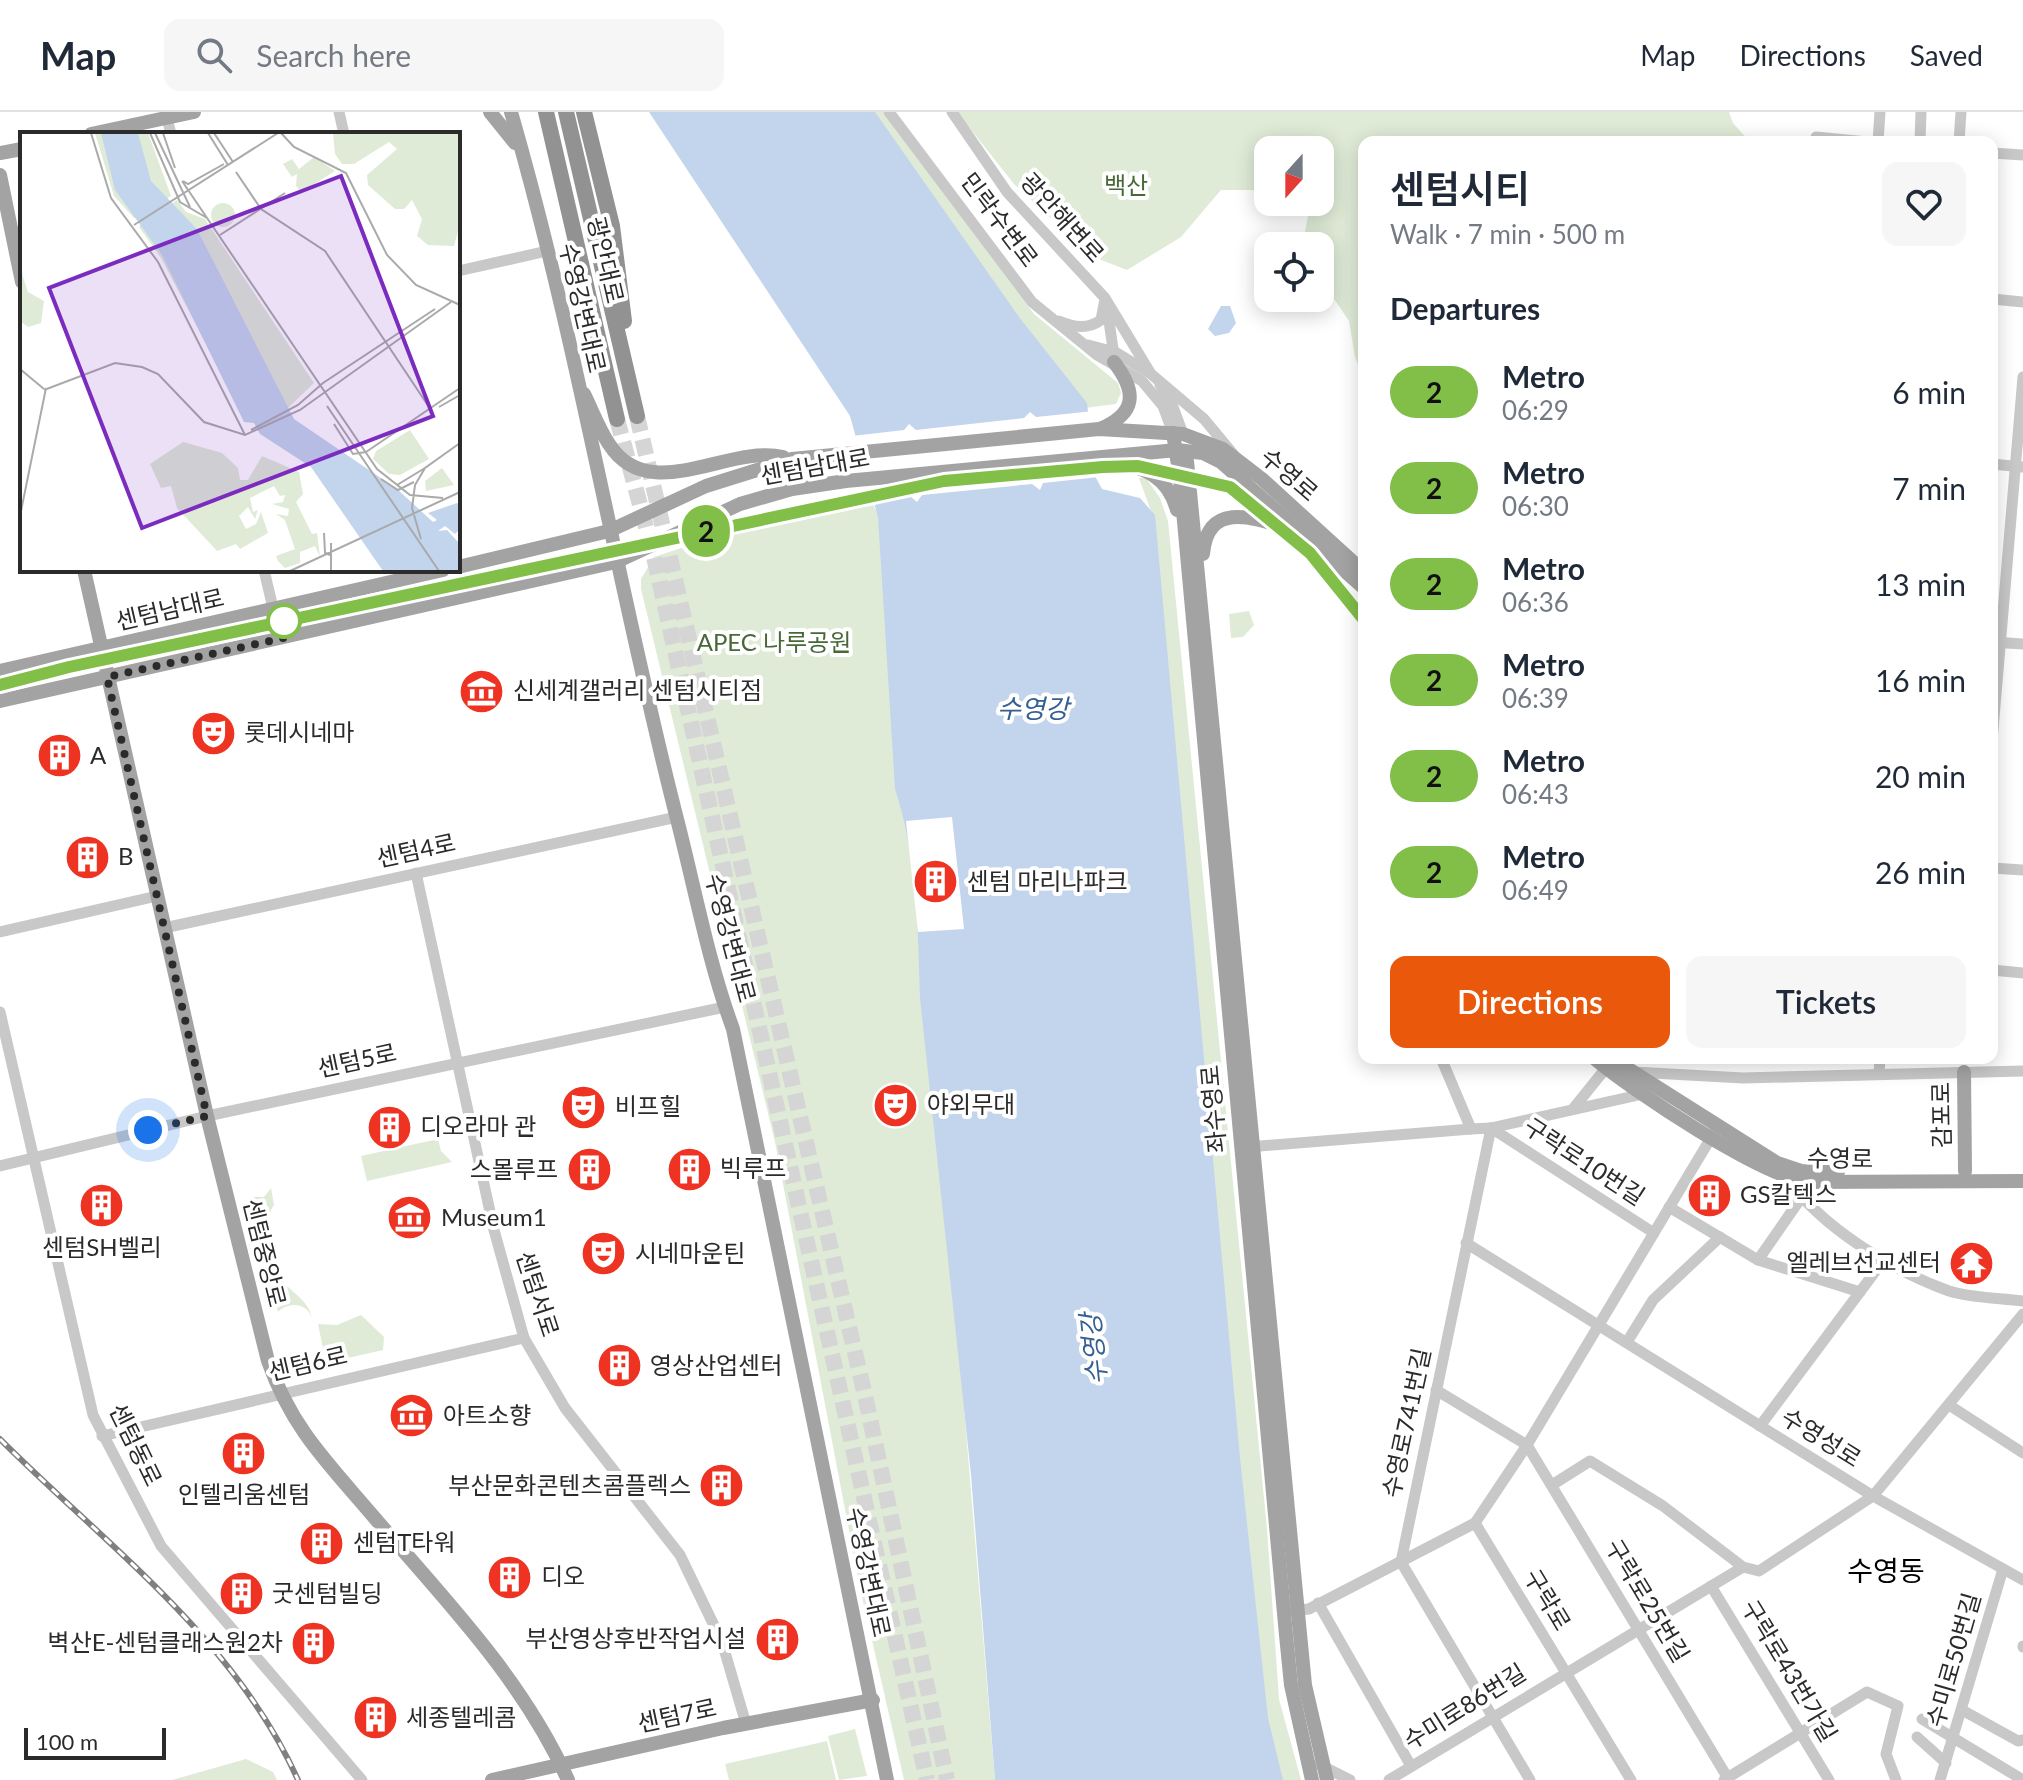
<!DOCTYPE html>
<meta charset="utf-8">
<style>
body{margin:0;font-family:Lato,"Noto Sans KR",sans-serif;background:#f6f6f7;color:#1f2937;height:100vh;display:flex;flex-direction:column;font-size:30px;white-space:nowrap}
*{box-sizing:border-box;margin:0}
p{font-size:26px;color:#747a83}
.icon{flex:none;width:44px;height:44px;fill:none;stroke:currentColor;stroke-width:2;stroke-linecap:round;stroke-linejoin:round}
.map{position:relative;flex:1;overflow:hidden}
.side{position:absolute;left:1358px;top:24px;width:640px;height:928px;display:flex;flex-direction:column;background:#fff;border-radius:16px;box-shadow:0 4px 20px #0003}
.side>*{flex:none}
.badge{padding:0 16px;border-radius:26px;font-size:28px;line-height:52px}
.needle{width:52px;rotate:201deg}
.tools{position:absolute;left:1254px;top:24px;display:grid;gap:16px}
.tools a{display:grid;place-items:center;width:80px;height:80px;border-radius:16px;background:#fff;box-shadow:0 4px 20px #0003;font-size:40px}
.scale{position:absolute;left:24px;bottom:20px;width:142px;box-sizing:border-box;padding-left:8px;border:4px solid #2b2b2b;border-top:0;font-size:22px;line-height:28px;white-space:nowrap;color:#2b2b2b;-webkit-text-stroke:6px #fff;paint-order:stroke}
.you{position:absolute;width:40px;height:40px;margin:-20px;border:6px solid #fff;border-radius:50%;background:#1a73e8;box-shadow:0 0 0 12px #1a73e833}
.map>.badge{position:absolute;translate:-50% -50%;box-shadow:0 0 0 4px #fff}
h2{padding:0 32px;font-size:30px;line-height:72px}
.round{display:grid;place-items:center;flex:none;width:84px;height:84px;border-radius:16px;background:#f6f6f7}
.headline{display:flex;align-items:center;justify-content:space-between;height:136px;padding:0 32px}
h1{font-size:38px;font-weight:600;line-height:60px}
.action{display:flex;gap:16px;margin-top:auto;padding:16px 32px}
.action a{flex:1;height:92px;border-radius:16px;background:#ea580c;color:#fff;font-size:32px;font-weight:600;line-height:92px;text-align:center}
.action a+a{background:#f6f6f7;color:#1f2937}
ul{padding:0;list-style:none}
li{display:flex;align-items:center;gap:24px;height:96px;padding:0 32px}
li div{flex:1}
li b{display:block;font-size:30px}
li em{font-style:normal}
li .badge{min-width:88px;font-weight:700;text-align:center}
header{display:flex;align-items:center;gap:48px;box-sizing:border-box;height:112px;padding:0 40px;background:#fff;border-bottom:2px solid #e0e1e3}
header strong{font-size:38px}
nav{display:flex;gap:44px;margin-inline-start:auto;font-size:28px}
.search{width:560px;height:72px;background:#f6f6f7;display:flex;align-items:center;gap:20px;box-sizing:border-box;padding:0 28px;border-radius:16px;color:#747a83;font-size:30px}
.map>svg:first-child{display:block}
.green{fill:#dfebd7}
.water{fill:#c2d5ec}
.pier{fill:#fff}
.lines{fill:none;stroke-linecap:round;stroke-linejoin:round}
.highway-tunnel{stroke:#d5d5d5;stroke-width:16;stroke-dasharray:16 8;stroke-linecap:butt}
.minor{stroke:#c8c8c8;stroke-width:11}
.major{stroke:#a3a3a3;stroke-width:14}
.highway{stroke:#929292;stroke-width:16}
.rail-casing{stroke:#808080;stroke-width:6}
.rail{stroke:#fff;stroke-width:3;stroke-dasharray:9;stroke-linecap:butt}
.line-casing{stroke:#fff;stroke-width:18}
.line{stroke:#81bf48;stroke-width:12}
.walk{stroke:#2b2b2b;stroke-width:8;stroke-dasharray:0 14.4}
.stop-dot{fill:#fff;stroke:#81bf48;stroke-width:4}
.labels{text-anchor:middle;stroke-width:8;stroke-linejoin:round;paint-order:stroke}
.park-label{font-size:24px;fill:#476937;stroke:#fff}
.street-label{font-size:24px;fill:#2b2b2b;stroke:#fff}
.poi-label{font-size:24px;fill:#2b2b2b;stroke:#fff;text-anchor:start}
.water-label{font-size:26px;font-style:italic;fill:#366091;stroke:#fff}
.quarter-label{font-size:28px;fill:#000;stroke:#fff}
.inset-road{fill:none;stroke:#aaa;stroke-width:2}
.view{fill:#7b2cbf;fill-opacity:0.15;stroke:#7b2cbf;stroke-width:4}
.inset-edge{fill:none;stroke:#2b2b2b;stroke-width:4}
</style>
<header>
<strong>Map</strong>
<div class="search"><svg class="icon" aria-label="search" viewBox="0 0 24 24"><circle cx="10" cy="10" r="6"/><path d="M15 15l6 6"/></svg>Search here</div>
<nav><a>Map</a><a>Directions</a><a>Saved</a></nav>
</header>
<div class="map">
<svg width="2023" height="1668" viewBox="0 0 2023 1668">
<rect width="100%" height="100%" fill="#fff"/>
<g class="green">
<path d="M860,0h23l151,202 84,69 3,10 -5,11 -39,5z"/>
<path d="M957,0h772l4,11 17,19h-386v239l-9,-24 -6,-36 -29,-43v-32h-18l9,-44h9v-52h-52l-10,40h-37l-40,47 -54,33 -36,-14 -77,-72z"/>
<path d="M1139,366h7l14,20 8,23 99,1008 12,170 22,81h-28l-17,-73 -104,-1193z"/>
<path d="M869,385l9,17 87,905 30,361h-91l-44,-192 -85,-446 -134,-553v-10l13,-22 130,-43z"/>
<path d="M1249,499l5,14 -11,12 -12,1 -2,-24z"/>
<path d="M438,1027l3,12 11,11 -85,19 -6,-25z"/>
<path d="M271,1076l3,17c-5,6 -7,18 -7,29 0,57 39,54 45,84 -5,-15 -23,-17 -34,-6l-26,-115h12z"/>
<path d="M361,1203l23,22 -1,13 -57,13 -8,-39 19,1z"/>
<path d="M855,1617l12,47 -28,4 -11,-44z"/>
<path d="M827,1629l9,39h-107l-4,-16z"/>
<path d="M246,1647l27,13 4,8h-105z"/>
</g>
<g class="water">
<path d="M649,0h226l144,205 68,86 8,73 7,13 38,9 15,17 85,943 28,260 15,62h-288l-24,-305 -51,-477c-2,-69 -3,-143 -25,-209l-17,-272 -28,-101z"/>
<path d="M1221,194h9l6,17 -7,10 -14,3 -7,-7z"/>
</g>
<g class="pier">
<path d="M1094,299l5,66 -56,6 -3,7 -8,-6 -110,11 -5,7 -7,-6 -41,3 -17,-63 52,-6 5,-6 7,6 108,-12 6,-6 6,5z"/>
<path d="M952,705l12,112 -46,3 -12,-111z"/>
</g>
<g class="lines">
<g class="highway-tunnel">
<path d="M637,304l229,984 81,380"/>
<path d="M617,307l37,138 273,1223"/>
</g>
<g class="minor">
<path d="M339,0l5,22"/>
<path d="M889,0l143,190 65,53 45,26 21,25 10,27"/>
<path d="M952,0l55,80 98,106 46,76 53,45 30,36"/>
<path d="M167,6l4,16"/>
<path d="M1816,25l51,5"/>
<path d="M1878,30l2,-30"/>
<path d="M1920,30l1,-30"/>
<path d="M1959,30l2,-30"/>
<path d="M1992,41l31,2"/>
<path d="M458,159l89,-20"/>
<path d="M1992,187l31,3"/>
<path d="M1107,195l7,49"/>
<path d="M1059,209c15,6 28,9 42,-1l4,-21"/>
<path d="M1088,233l27,7 33,20"/>
<path d="M1160,273l10,14 13,35"/>
<path d="M1992,352l30,3"/>
<path d="M264,458l9,38"/>
<path d="M1992,530l31,2"/>
<path d="M1992,629l31,-364"/>
<path d="M1992,756l31,2"/>
<path d="M416,761l78,357 30,108 41,70 115,147 42,87 24,82"/>
<path d="M164,816l513,-111"/>
<path d="M0,820l157,-36"/>
<path d="M1992,858l31,3"/>
<path d="M0,900l93,403 68,131 201,234"/>
<path d="M1441,946l30,71 20,-1 152,-34"/>
<path d="M1634,960l109,6 280,-7"/>
<path d="M1879,962l1,-16"/>
<path d="M1573,997l37,-46"/>
<path d="M1491,1016l-90,434 129,218"/>
<path d="M1491,1016l163,105"/>
<path d="M1248,1035l223,-18"/>
<path d="M0,1054l207,-50 518,-109"/>
<path d="M1787,1066c34,49 106,93 162,113 22,7 51,7 74,10"/>
<path d="M1669,1095l89,53 102,32"/>
<path d="M1466,1131l407,253 150,84"/>
<path d="M1758,1148l43,-62"/>
<path d="M1627,1230l26,-42 67,-63"/>
<path d="M1436,1278l91,55 202,335"/>
<path d="M1949,1293l74,48"/>
<path d="M1760,1314l123,-165"/>
<path d="M102,1324l422,-98"/>
<path d="M1552,1373l38,-24 73,45 80,61 16,4 114,-75 150,-182"/>
<path d="M1475,1411l156,257"/>
<path d="M1711,1474l118,194"/>
<path d="M1318,1491l93,163"/>
<path d="M1292,1499l17,-2 166,-86 52,-78 188,-314"/>
<path d="M2023,1535v-1"/>
<path d="M1962,1598l56,31 5,-1"/>
<path d="M1922,1607l101,61"/>
<path d="M1917,1625l29,26"/>
<path d="M1318,1652l32,16"/>
<path d="M1389,1668l354,-213"/>
<path d="M1724,1668l143,-88 31,14 -12,48 10,26"/>
<path d="M1940,1668l63,-211"/>
</g>
<g class="major">
<path d="M490,0l25,31"/>
<path d="M511,0c67,232 106,473 166,707 18,70 31,142 56,210l154,751"/>
<path d="M91,22l103,-22"/>
<path d="M0,41l22,-4"/>
<path d="M0,63l22,107"/>
<path d="M584,282c8,16 15,35 25,50 40,63 119,0 174,13"/>
<path d="M1100,317c37,-16 37,-37 14,-67"/>
<path d="M1173,321l7,45 106,1157 5,50 21,95"/>
<path d="M1114,348c31,9 54,16 63,50"/>
<path d="M1187,349l113,1173 5,51 22,95"/>
<path d="M1203,442c5,-59 61,-32 95,-23"/>
<path d="M458,455l151,-36 97,-45 86,-27 307,-30 84,5 40,15 39,30 102,93"/>
<path d="M84,458l123,546 61,245c24,68 60,102 105,155 72,84 149,162 195,264"/>
<path d="M0,559l443,-101"/>
<path d="M0,589l616,-139 124,-58 52,-15 54,-8 331,-31 26,3 18,9 143,126"/>
<path d="M1594,946c37,32 170,120 215,124l214,-1"/>
<path d="M1611,946l166,105 24,8 37,1"/>
<path d="M1964,960l1,99"/>
<path d="M492,1668l231,-52 150,-28"/>
</g>
<g class="highway">
<path d="M546,0l71,307"/>
<path d="M566,0l71,304"/>
<path d="M584,0l28,114 12,95"/>
</g>
<defs>
<path id="rail" d="M0,1327c106,106 235,200 298,341"/>
</defs>
<use href="#rail" class="rail-casing"/>
<use href="#rail" class="rail"/>
</g>
<g class="lines">
<defs>
<path id="line" d="M0,573l69,-18 875,-186 159,-14 35,-1 92,21 80,66 54,67"/>
</defs>
<use href="#line" class="line-casing"/>
<use href="#line" class="line"/>
<path class="walk" d="M148,1018l59,-14 -100,-439 181,-40 -4,-16"/>
</g>
<defs>
<symbol id="museum-disc" viewBox="-11 -11 22 22"><circle r="9.5" fill="#e32" stroke="#fff"/><path d="M0-6L6-3V-2H-6V-3ZM-5-1h2V3h-2ZM-1-1h2V3h-2ZM3-1h2V3H3ZM-6 4H6V6H-6Z" fill="#fff"/></symbol>
<symbol id="theatre-disc" viewBox="-11 -11 22 22"><circle r="9.5" fill="#e32" stroke="#fff"/><path d="M-5-5.5Q0-4 5-5.5V0Q5 5 0 6Q-5 5-5 0ZM-3.3-2.5H-1v1.5H-3.3ZM1-2.5H3.3v1.5H1ZM-2.8 1Q0 5.5 2.8 1Z" fill="#fff"/></symbol>
<symbol id="building-disc" viewBox="-11 -11 22 22"><circle r="9.5" fill="#e32" stroke="#fff"/><path d="M-4-6H4V6H1V3H-1V6H-4ZM-2.5-4.3h1.7v1.8h-1.7ZM.8-4.3h1.7v1.8H.8ZM-2.5-1h1.7V.8h-1.7ZM.8-1h1.7V.8H.8Z" fill="#fff"/></symbol>
<symbol id="temple-disc" viewBox="-11 -11 22 22"><circle r="9.5" fill="#e32" stroke="#fff"/><path d="M0-6L5-2H3V0L6.5 2.5H4V6H1.5V3h-3V6H-4V2.5H-6.5L-3 0V-2H-5Z" fill="#fff"/></symbol>
</defs>
<g fill-rule="evenodd">
<use href="#museum-disc" x="456" y="554" width="51" height="51"/>
<use href="#theatre-disc" x="188" y="596" width="51" height="51"/>
<use href="#building-disc" x="34" y="618" width="51" height="51"/>
<use href="#building-disc" x="62" y="720" width="51" height="51"/>
<use href="#building-disc" x="910" y="744" width="51" height="51"/>
<use href="#theatre-disc" x="870" y="968" width="51" height="51"/>
<use href="#theatre-disc" x="558" y="970" width="51" height="51"/>
<use href="#building-disc" x="364" y="990" width="51" height="51"/>
<use href="#building-disc" x="664" y="1032" width="51" height="51"/>
<use href="#building-disc" x="564" y="1032" width="51" height="51"/>
<use href="#building-disc" x="1684" y="1058" width="51" height="51"/>
<use href="#building-disc" x="76" y="1068" width="51" height="51"/>
<use href="#museum-disc" x="384" y="1080" width="51" height="51"/>
<use href="#theatre-disc" x="578" y="1116" width="51" height="51"/>
<use href="#temple-disc" x="1946" y="1126" width="51" height="51"/>
<use href="#building-disc" x="594" y="1228" width="51" height="51"/>
<use href="#museum-disc" x="386" y="1278" width="51" height="51"/>
<use href="#building-disc" x="218" y="1316" width="51" height="51"/>
<use href="#building-disc" x="696" y="1348" width="51" height="51"/>
<use href="#building-disc" x="296" y="1406" width="51" height="51"/>
<use href="#building-disc" x="484" y="1440" width="51" height="51"/>
<use href="#building-disc" x="216" y="1456" width="51" height="51"/>
<use href="#building-disc" x="752" y="1502" width="51" height="51"/>
<use href="#building-disc" x="288" y="1506" width="51" height="51"/>
<use href="#building-disc" x="350" y="1580" width="51" height="51"/>
</g>
<circle class="stop-dot" cx="284" cy="509" r="16"/>
<g class="labels">
<g class="park-label">
<text x="1126" y="82">백산</text>
<text x="774" y="539">APEC 나루공원</text>
</g>
<g class="street-label">
<text transform="translate(1062 106) rotate(48)" y="8">광안해변로</text>
<text transform="translate(999 108) rotate(53)" y="8">민락수변로</text>
<text transform="translate(605 148) rotate(77)" y="8">광안대로</text>
<text transform="translate(582 196) rotate(77)" y="8">수영강변대로</text>
<text transform="translate(815 355) rotate(-10)" y="8">센텀남대로</text>
<text transform="translate(1289 363) rotate(41)" y="8">수영로</text>
<text transform="translate(170 498) rotate(-13)" y="8">센텀남대로</text>
<text transform="translate(416 739) rotate(-12)" y="8">센텀4로</text>
<text transform="translate(730 826) rotate(75)" y="8">수영강변대로</text>
<text transform="translate(357 949) rotate(-12)" y="8">센텀5로</text>
<text transform="translate(1214 997) rotate(-95)" y="8">좌수영로</text>
<text transform="translate(1942 1003) rotate(-91)" y="8">감포로</text>
<text transform="translate(1840 1047) rotate(1)" y="8">수영로</text>
<text transform="translate(1584 1050) rotate(33)" y="8">구락로10번길</text>
<text transform="translate(264 1141) rotate(76)" y="8">센텀중앙로</text>
<text transform="translate(537 1182) rotate(72)" y="8">센텀서로</text>
<text transform="translate(308 1252) rotate(-13)" y="8">센텀6로</text>
<text transform="translate(1407 1311) rotate(-78)" y="8">수영로741번길</text>
<text transform="translate(1821 1326) rotate(32)" y="8">수영성로</text>
<text transform="translate(135 1333) rotate(64)" y="8">센텀동로</text>
<text transform="translate(868 1460) rotate(78)" y="8">수영강변대로</text>
<text transform="translate(1547 1488) rotate(59)" y="8">구락로</text>
<text transform="translate(1647 1489) rotate(59)" y="8">구락로25번길</text>
<text transform="translate(1954 1548) rotate(-74)" y="8">수미로50번길</text>
<text transform="translate(1789 1559) rotate(59)" y="8">구락로43번가길</text>
<text transform="translate(1465 1595) rotate(-32)" y="8">수미로86번길</text>
<text transform="translate(677 1604) rotate(-12)" y="8">센텀7로</text>
</g>
<g class="poi-label">
<text x="513" y="587">신세계갤러리 센텀시티점</text>
<text x="244" y="629">롯데시네마</text>
<text x="90" y="652">A</text>
<text x="118" y="753">B</text>
<text x="967" y="778">센텀 마리나파크</text>
<text x="927" y="1001">야외무대</text>
<text x="615" y="1003">비프힐</text>
<text x="420" y="1023">디오라마 관</text>
<text x="720" y="1065">빅루프</text>
<text x="558" y="1066" text-anchor="end">스몰루프</text>
<text x="1740" y="1091">GS칼텍스</text>
<text x="441" y="1114">Museum1</text>
<text x="102" y="1144" text-anchor="middle">센텀SH벨리</text>
<text x="635" y="1150">시네마운틴</text>
<text x="1941" y="1159" text-anchor="end">엘레브선교센터</text>
<text x="650" y="1262">영상산업센터</text>
<text x="443" y="1312">아트소향</text>
<text x="691" y="1382" text-anchor="end">부산문화콘텐츠콤플렉스</text>
<text x="244" y="1391" text-anchor="middle">인텔리움센텀</text>
<text x="353" y="1439">센텀T타워</text>
<text x="541" y="1473">디오</text>
<text x="272" y="1490">굿센텀빌딩</text>
<text x="746" y="1535" text-anchor="end">부산영상후반작업시설</text>
<text x="283" y="1539" text-anchor="end">벽산E-센텀클래스원2차</text>
<text x="406" y="1614">세종텔레콤</text>
</g>
<g class="water-label">
<text x="1033" y="606">수영강</text>
<text transform="translate(1094 1237) rotate(-96)" y="9">수영강</text>
</g>
<g class="quarter-label">
<text x="1886" y="1469">수영동</text>
</g>
</g>
<g transform="translate(20 20)">
<rect width="440" height="440" fill="#fff"/>
<path d="M75,1h53l23,63 -37,22 -20,-22zM313,1h127v91l-6,22 -26,-1 -11,-9 5,-17 -10,-19 -8,9h-9l-27,-24 -1,-10 30,-26 -8,-7 -35,22h-12l-7,-10zM294,25l21,14 -33,21 -6,-6 1,-12 -5,3 -9,-13 9,-5 7,10zM157,68l9,12 19,7 109,164 -27,26 -90,-180 -26,-25zM191 83a12 12 0 1 1 24 0a12 12 0 1 1-24 0ZM122,91l22,33 85,170 -88,-168 -22,-31zM2,142l6,18 16,9 -3,22 -13,4 -8,-6zM390,298l19,29 -29,16 -11,-1 -16,-15 3,-8zM163,310l39,11 16,15 2,12h8l14,-24 37,16 4,22 -7,8 16,32 5,-1 3,24 -5,-11 -15,6v11l-15,5 -7,-7 -2,-5 19,-7 -10,-29 -9,-6 12,2 1,-7 -17,-5 11,-2 2,-7 -5,1 -6,-10 -24,12 3,14 5,-2 -3,9 -7,-12 -9,9 7,13 10,-5 5,-12 7,21 -28,16 -4,-5 -19,7 -40,-43 -6,-22 -10,2 -11,-24zM422,336l12,17 -28,6 -1,-10z" fill="#dfebd7"/>
<path d="M81,1h37l13,48 46,48 97,190 103,70 36,33 4,-2 -9,-7 29,-10 3,3v23l-5,5 -10,-8 -7,5 9,-1 13,14v27h-77l-72,-104 -51,-33 -6,-11 -10,-1 -82,-167 -47,-65z" fill="#c2d5ec"/>
<path class="inset-road" d="M71,1l20,65 47,64 87,173M130,1l30,69 27,16M135,1l35,74M143,1l12,35M188,1l20,32M194,1l19,29M261,1l13,14 52,26 41,82 29,30 44,20M216,40l25,37 64,42 106,159M162,49l195,288 33,26 33,3M163,49l5,3 36,-20M114,93l144,-92M200,103l65,-42M0,237l24,20M24,258l71,-27 27,4 16,7 46,48 41,13 55,-25 151,-108M307,274l112,165M419,275l21,-12M314,292l19,30 13,-2M231,298l47,-25 25,-22 112,-74M346,320l94,-64M361,347l17,11 16,-8M377,353l28,-17M0,384l26,-128M304,401l1,20 5,2M401,407l-9,-31 3,-23 10,-17 35,-25M311,411v28M270,439l170,-79"/>
<path class="view" d="M321,44l92,240 -291,112 -93,-240z"/>
<rect width="440" height="440" class="inset-edge"/>
</g>
</svg>
<div class="tools">
<a><svg class="needle" viewBox="-14 -14 28 28"><path d="M0-13l5 13h-10z" fill="#e53935"/><path d="M0 13l5-13h-10z" fill="#747a83"/></svg></a>
<a><svg class="icon" aria-label="locate" viewBox="0 0 24 24"><circle cx="12" cy="12" r="6"/><path d="M12 2v4M12 18v4M2 12h4M18 12h4"/></svg></a>
</div>
<div class="scale">100 m</div>
<div class="you" style="left:148px;top:1018px"></div>
<b class="badge" style="left:706px;top:419px;background:#81bf48;color:#111">2</b>
<section class="side">
<div class="headline"><div><h1>센텀시티</h1><p>Walk · 7 min · 500 m</p></div><a class="round"><svg class="icon" aria-label="heart" viewBox="0 0 24 24"><path d="M12 20l-8-8c-3-5 5-10 8-4 3-6 11-1 8 4z"/></svg></a></div>
<h2>Departures</h2>
<ul>
<li><span class="badge" style="background:#81bf48;color:#111">2</span><div><b>Metro</b><p>06:29</p></div><em>6 min</em></li>
<li><span class="badge" style="background:#81bf48;color:#111">2</span><div><b>Metro</b><p>06:30</p></div><em>7 min</em></li>
<li><span class="badge" style="background:#81bf48;color:#111">2</span><div><b>Metro</b><p>06:36</p></div><em>13 min</em></li>
<li><span class="badge" style="background:#81bf48;color:#111">2</span><div><b>Metro</b><p>06:39</p></div><em>16 min</em></li>
<li><span class="badge" style="background:#81bf48;color:#111">2</span><div><b>Metro</b><p>06:43</p></div><em>20 min</em></li>
<li><span class="badge" style="background:#81bf48;color:#111">2</span><div><b>Metro</b><p>06:49</p></div><em>26 min</em></li>
</ul>
<div class="action"><a>Directions</a><a>Tickets</a></div>
</section>
</div>
